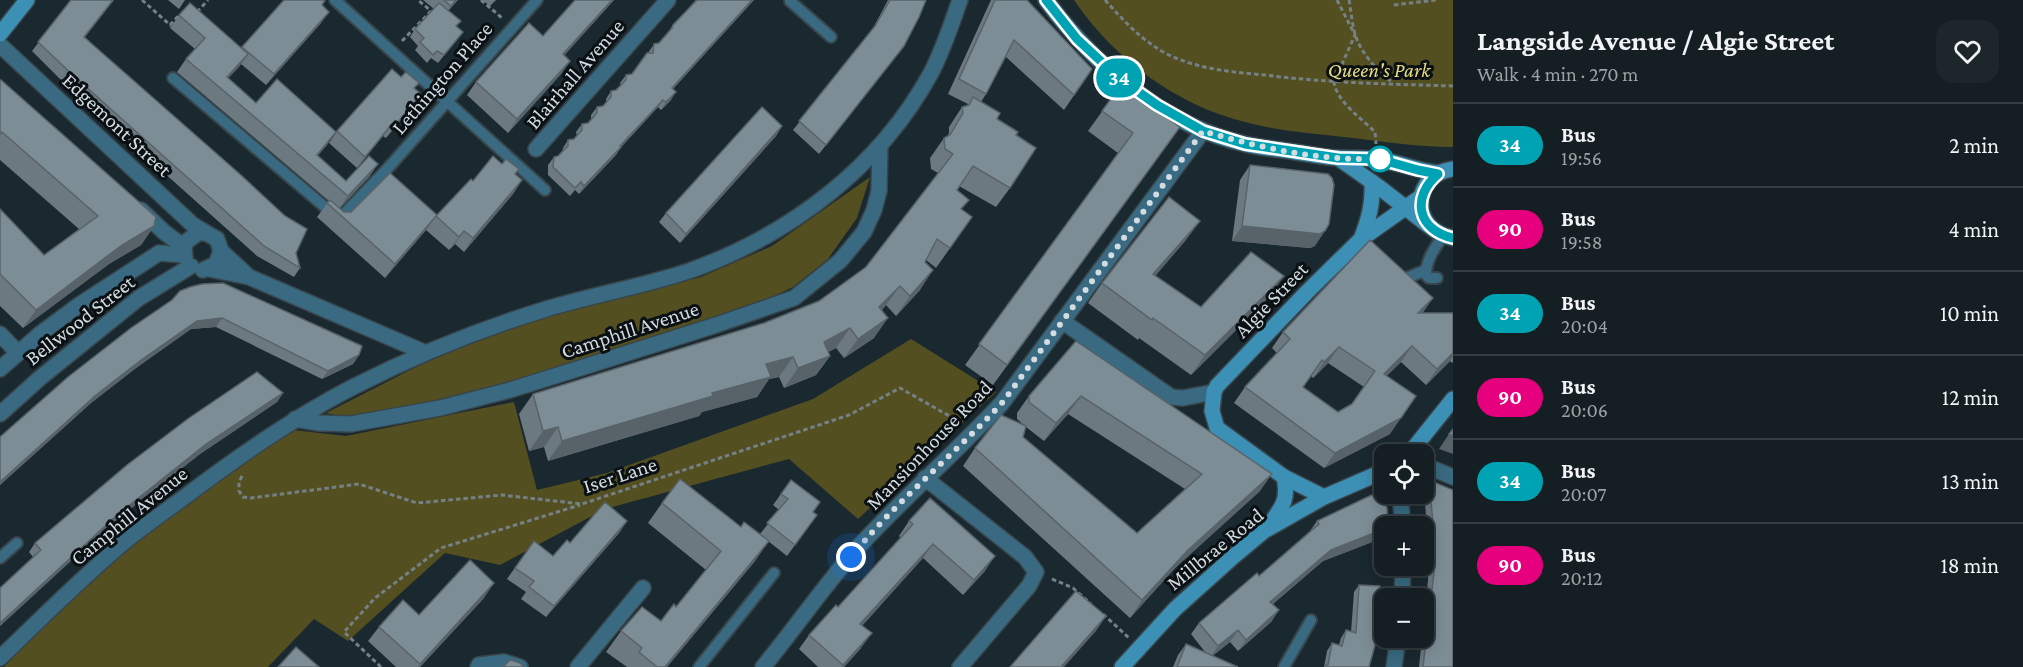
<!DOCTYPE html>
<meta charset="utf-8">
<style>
body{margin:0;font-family:"Crimson Pro",serif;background:#1d272b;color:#f1f3f6;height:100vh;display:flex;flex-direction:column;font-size:22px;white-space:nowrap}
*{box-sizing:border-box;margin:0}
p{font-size:20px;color:#9da2a6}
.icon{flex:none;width:33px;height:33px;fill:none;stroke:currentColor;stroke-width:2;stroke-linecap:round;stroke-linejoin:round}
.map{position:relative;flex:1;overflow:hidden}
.panel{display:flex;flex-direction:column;background:#141e23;width:570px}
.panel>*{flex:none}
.badge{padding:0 12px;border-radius:20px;font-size:21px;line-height:39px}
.fabs{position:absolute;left:1374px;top:444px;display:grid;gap:12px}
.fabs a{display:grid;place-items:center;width:60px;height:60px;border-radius:12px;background:#141e23;box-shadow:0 3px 15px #0003,0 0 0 2px #333c41;font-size:30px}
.you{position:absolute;width:30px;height:30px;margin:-15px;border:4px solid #fff;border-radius:50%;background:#1a73e8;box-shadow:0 0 0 9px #1a73e833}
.map>.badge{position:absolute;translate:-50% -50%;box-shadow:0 0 0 3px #fff}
.round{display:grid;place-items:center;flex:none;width:63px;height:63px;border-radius:18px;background:#1d272b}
.overview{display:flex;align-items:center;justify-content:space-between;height:102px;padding:0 24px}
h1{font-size:28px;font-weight:700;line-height:45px}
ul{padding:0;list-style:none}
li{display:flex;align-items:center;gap:18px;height:84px;padding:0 24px;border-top:2px solid #333c41}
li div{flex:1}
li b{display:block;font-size:22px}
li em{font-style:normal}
li .badge{min-width:66px;font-weight:700;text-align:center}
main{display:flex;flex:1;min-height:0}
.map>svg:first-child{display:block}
.green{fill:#544f20}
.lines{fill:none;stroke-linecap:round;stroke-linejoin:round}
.lane-casing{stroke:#38454b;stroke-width:14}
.street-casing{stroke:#38454b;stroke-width:18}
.secondary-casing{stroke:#38454b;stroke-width:18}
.path{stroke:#758187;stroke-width:3;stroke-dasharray:4.5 3;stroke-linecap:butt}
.lane{stroke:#396a81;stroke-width:10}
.street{stroke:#396a81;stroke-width:15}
.secondary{stroke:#3d90b5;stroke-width:15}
.wall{fill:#6c7981;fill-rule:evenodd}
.shaded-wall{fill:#586369}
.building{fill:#7d8d96;stroke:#586369;stroke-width:1.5;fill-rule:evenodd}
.line-casing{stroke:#fff;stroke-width:14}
.line{stroke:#00a3b4;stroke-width:9}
.walk{stroke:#d3dce1;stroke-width:6;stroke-dasharray:0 10.8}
.stop-dot{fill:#fff;stroke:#00a3b4;stroke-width:3}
.labels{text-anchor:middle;stroke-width:6;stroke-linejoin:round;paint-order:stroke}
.park-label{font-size:21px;font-style:italic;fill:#e5db81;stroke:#0a1013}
.street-label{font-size:21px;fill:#d3dce1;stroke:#0a1013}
</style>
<main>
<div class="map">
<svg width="1453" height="667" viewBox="0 0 1453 667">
<rect width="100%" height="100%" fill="#1a282f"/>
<g class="green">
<path d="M1074,0h379v147c-36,0 -73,-6 -109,-10 -33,-4 -67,-6 -99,-15 -69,-17 -132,-64 -171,-122z"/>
<path d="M870,177l-13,41 -29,41 -35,28 -47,22 -244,76 -86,22 -64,12 -26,-6 92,-47 96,-41 187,-48 71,-31z"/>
<path d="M911,339l85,53 -138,127 -69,-60 -184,50 -105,56 -55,-12 -97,88 -34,-22 -46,48h-264l82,-86 178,-134 29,-17 53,6 168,-34 23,88 70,-17 206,-74z"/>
</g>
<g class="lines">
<defs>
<g id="lane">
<path d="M335,0l210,190"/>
<path d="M791,0l-1,1 41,36"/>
<path d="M173,78l166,141 50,-52 148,-167"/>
<path d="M1437,278h-8l-3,-3c0,-16 9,-27 17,-39"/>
<path d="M1404,279l22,-9"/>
<path d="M0,558l17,-15"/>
<path d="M699,667l75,-94"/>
<path d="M1284,667l27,-47"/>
</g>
<g id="street">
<path d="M0,45l193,180 13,8"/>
<path d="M536,149l132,-149"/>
<path d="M141,210l23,22 20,15"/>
<path d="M185,257l-1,-10 3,-6 11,-8h8l11,6 4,12 26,24"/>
<path d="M209,269l40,8 177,76"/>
<path d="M203,270l13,-6 5,-13"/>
<path d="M1062,321l109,76 12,1 31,-6"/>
<path d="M0,334l18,19"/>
<path d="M0,369l40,-35 39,-29 80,-52 25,2"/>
<path d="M0,414l40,-36 99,-80 52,-32"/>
<path d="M295,419l24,4 32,1 89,-16 70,-18 80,-25 126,-40 78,-27 46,-37 24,-29 10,-22 5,-19 1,-45"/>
<path d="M1424,465l29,12"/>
<path d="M925,478l100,79 11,15 -7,14 -69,81"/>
<path d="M1400,494l3,32"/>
<path d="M1402,598l1,-32"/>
<path d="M0,658c42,-40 83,-82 128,-119 19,-15 39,-29 58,-43 54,-41 107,-78 167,-109 61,-31 125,-57 190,-77 48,-15 98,-23 146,-39 101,-36 190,-103 242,-198 12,-23 20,-48 29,-73"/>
<path d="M478,667l1,-2 25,-3 16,5"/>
<path d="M578,667l65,-79"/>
<path d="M763,667c34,-41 64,-86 100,-125 45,-48 94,-91 139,-139l201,-272"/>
<path d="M1394,667l4,-29"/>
</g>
<g id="secondary">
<path d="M1046,0c48,65 119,126 199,144 16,4 33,5 50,8 15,2 30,6 45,6 13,1 28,-1 41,2 19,3 38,11 57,13"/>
<path d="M0,34l27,-34"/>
<path d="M1338,158l41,29 50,39"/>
<path d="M1453,169c-41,5 -45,60 0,69"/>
<path d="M1361,239c8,-20 12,-36 11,-57"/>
<path d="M1409,454l44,-55"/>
<path d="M1324,497l-40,-20 -67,-49 -5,-17 2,-19 3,-6 90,-94 54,-53 61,-43"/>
<path d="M1268,527c14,-20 21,-26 16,-50"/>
<path d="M1122,667l53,-58 59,-53 30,-25 60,-34 60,-26"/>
</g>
</defs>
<use href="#lane" class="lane-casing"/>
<use href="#street" class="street-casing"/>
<use href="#secondary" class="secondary-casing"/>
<g class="path">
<path d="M142,0l28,25 10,-11"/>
<path d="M481,0l21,18"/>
<path d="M1105,0c19,21 36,40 62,54 30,15 64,18 98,21 62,8 125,9 188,11"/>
<path d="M1337,0l18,35 -21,47c3,20 27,36 41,50l1,12"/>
<path d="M1349,0c2,11 3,23 6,34 5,18 23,38 38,49"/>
<path d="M1394,5l42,-5"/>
<path d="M197,12l11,-12"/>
<path d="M402,41l29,-30 -13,-11"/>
<path d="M242,476l-3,6v9l4,6 8,1 108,-14 58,19 85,-8 80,9 267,-89 51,-27 60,34"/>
<path d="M1052,579l21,9 18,16"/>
<path d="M1103,614l26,24"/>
<path d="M381,667l-37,-35 31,-34 66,-50 139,-43"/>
</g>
<use href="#lane" class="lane"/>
<use href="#street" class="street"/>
<use href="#secondary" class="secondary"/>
</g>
<g class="wall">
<path d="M71,0h43l-29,37 211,216 4,15 -6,9 -37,-21 -189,-169 -36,-36z"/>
<path d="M168,0h17l-6,9z"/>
<path d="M284,0l38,6 -1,17 -55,62 -25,-21 -13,14 28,25 80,29 -19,24 29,25 32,-17 -9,13 -29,31 4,4 93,3 36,-34 42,-6 7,5 -9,14 -49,58 -9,-8 -6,6 -23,-20 -41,48 -68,-61 12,-16 -152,-129 9,-13 9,-10 -25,-21 9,-13 63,33z"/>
<path d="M423,0h35l-10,11 9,16 6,5 -25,31 -7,-5 -4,5 -12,-13 3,-4 -8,-9 5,-8 19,-20z"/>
<path d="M482,0h14l-6,6z"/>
<path d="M575,0h39l-50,55 6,6 -9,13 -53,59 -41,-38 9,-13 67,-46z"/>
<path d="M696,0h58l-81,89 -2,11 -10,10 -3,-3 -37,40 -5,8 -37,39 -4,-4 -5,6 -22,-21v-10l6,-8 4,-1 4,-4 1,-4 5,-8 6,-1 3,-3 -1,-4 6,-8 6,-1 3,-4v-4l6,-8 6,-1 3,-3v-4l5,-8 5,-1 5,-4 -1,-3 6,-8 6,-1 16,-21 6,-9 5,-1 8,-9 6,-9 21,-23z"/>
<path d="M888,0h38l-22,46 -85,108 -26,-24 78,-98z"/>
<path d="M991,0h36l65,69 -28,41 -58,-53 -20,37 -5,8 16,17 19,16 -6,53 -14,19 -37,-21 -2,4 5,20 10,7 -36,51 -10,-8 -6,30 -24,26 -10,-11 -4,5 -8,28 -30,20 -8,-10 -8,4 2,4 -14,19 -32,13 -5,-11 -10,2 -12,18 -55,15 -3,4 -151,45 -4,-14 -15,4 -10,-37 14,-20 231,-71 55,-22 47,-34 72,-94 -7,-4 -1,-11 14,-20 3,-1 2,-4v-6l13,-20 4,-1 2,-2 -20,-10z"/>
<path d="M0,80l154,146 -13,19 -32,19 -86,64 -23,-22v-97l44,46 35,-26 -79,-69z"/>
<path d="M1121,85l59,42 -187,258 -28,-20 153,-212 -30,-22z"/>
<path d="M415,89l-2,16 -27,33 -3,-2 -26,32 -28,-25 8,-12z"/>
<path d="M782,126l-6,10 -96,107 -21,-21 7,-9z"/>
<path d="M1250,165l65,81 -5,2 -78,-7 8,-61z"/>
<path d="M1200,221l-15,20 -30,35 46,31 69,-11 -79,79 -52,-37 -1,2 -50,-37 14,-20z"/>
<path d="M1433,298l-11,15h31v49l-1,1 -2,-2 -24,24 -25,-23 -15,14 4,58 -66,34 -90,-65 11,-16 32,-34 -5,-5 11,-16zM1328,363l36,24 -12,17 -14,8 -35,-25 8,-11 2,2z"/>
<path d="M172,300l187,55 -6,9 -31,15 -106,-52 -25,2 -55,39 -45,35 -91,82v-48z"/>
<path d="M1076,341l184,150 -85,77 -45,50 -167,-152 12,-18 49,-23 -7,-6v-6l12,-17zM1068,414l117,75 -48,44 -114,-96 3,-10 18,14z"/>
<path d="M283,393l-6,9 -77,52 -90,71 -110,101v-38l33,-31 -4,-5 6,-9z"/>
<path d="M791,480l22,32 4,3 -30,41 -19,-15 -13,20 -88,106h-40l-21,-15 15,-21 40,-10 15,-14 30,-37 -58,-47 14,-20 79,24 19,7 19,-24 -6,-5z"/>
<path d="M1429,480l24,187h-34l3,-29h2v-16l4,-42 -1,-49 -3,-43z"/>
<path d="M627,521l-8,12 -73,84 -25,-18 5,-7 -19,-13 27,-38 19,15 17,-13z"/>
<path d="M909,521l76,50 -22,24 -40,-37 -61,68 -1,22 -17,19h-26l-19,-18 10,-14 29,-28 63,-69 -2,-2z"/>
<path d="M1317,521l67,8v3l-4,7 -57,22 -50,43 6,6 -8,12 -33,29 -8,-9 -18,14 26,11h-65l5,-12 8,-11 19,8 -14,-18 8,-11 60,-47 51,-45z"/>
<path d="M1359,585l10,82h-45l3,-16 5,-8 7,2 2,-7 5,-8 5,2 3,-40z"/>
<path d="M484,598l-64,69h-24l-28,-26 11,-14z"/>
</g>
<g class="shaded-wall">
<path d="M456,0h2l-15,17 8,-11z"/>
<path d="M612,0h2l-60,67 9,-13z"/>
<path d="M752,0h2l-88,96 6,-8z"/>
<path d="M329,12l-8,11 -55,62 8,-11z"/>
<path d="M248,54l-9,13 -19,20 7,-10z"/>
<path d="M570,61l-9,13 -53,59 9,-14z"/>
<path d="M676,92l-5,8 -10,10 5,-8z"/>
<path d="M421,94l-8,11 -27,33 8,-11z"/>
<path d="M663,100l-5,7 -43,47 5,-8z"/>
<path d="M391,125l-8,11 -26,32 8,-11z"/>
<path d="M782,126l-6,10 -96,107 6,-9z"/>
<path d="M336,132l-9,13 -16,19 6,-9z"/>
<path d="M621,147l-5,8 -37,39 5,-8z"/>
<path d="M378,164l-9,13 -31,32 10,-13z"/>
<path d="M522,180l-9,14 -49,58 9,-14z"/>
<path d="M436,216l-10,14 -41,48 10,-14z"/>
<path d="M1200,221l-15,20 -46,54 14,-21z"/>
<path d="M154,226l-13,19 -32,19 -86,64 13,-18 86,-65z"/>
<path d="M1242,226l83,5 -10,15 -5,2 -78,-7z"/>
<path d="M464,231l-9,13 -6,6 10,-13z"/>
<path d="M933,270l-13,20 -24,26 14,-20z"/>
<path d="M1284,276l-14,20 -79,79 14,-20z"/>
<path d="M900,286l-14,19 -21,21 14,-19z"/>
<path d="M1433,298l-11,16 -4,-1z"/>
<path d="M222,318l-6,9 -25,2 -55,39 -45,35 -91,82v-3l96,-87 45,-35 56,-39z"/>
<path d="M888,318l-14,20 -30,20 14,-19z"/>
<path d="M850,328l-14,20 -26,14 14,-20z"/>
<path d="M1412,346l-11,16 -28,28 11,-16z"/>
<path d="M1339,347l-11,16 -15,15 11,-16z"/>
<path d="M1453,353v3l-3,5 -24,24 11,-16z"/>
<path d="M359,355l-6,9 -31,15 6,-8z"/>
<path d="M830,356l-14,19 -32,13 14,-20z"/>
<path d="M793,357l-14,20 -10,2 -12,18 -55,15 -3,4 -151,45 14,-20 150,-48 54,-29z"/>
<path d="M283,393l-6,9 -77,52 -90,71 -110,101v-3l116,-107 90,-72z"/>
<path d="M1081,396l-13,18 -24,27 12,-18z"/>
<path d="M1401,418l-11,16 -66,34 11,-15z"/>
<path d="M558,427l-14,20 -15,4 14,-20z"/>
<path d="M1449,434l4,2v18l-14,-5z"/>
<path d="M1272,474l-12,17 -85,77 -45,50 12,-18 46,-50z"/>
<path d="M627,521l-8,12 -73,84 8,-11z"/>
<path d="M1384,529v3l-4,7 -57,22 -61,52 8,-11 61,-52z"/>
<path d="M769,541l-14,20 -88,106h-2z"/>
<path d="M933,544l-10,14 -73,81 10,-15z"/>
<path d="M995,556l-10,15 -22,24 11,-15z"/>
<path d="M494,583l-10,15 -64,69h-2z"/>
<path d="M1279,610l-8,12 -33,29 8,-11z"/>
<path d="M1106,616l-10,15 -32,36h-3z"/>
<path d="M1238,630l-8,12 -20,16 8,-12z"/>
<path d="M872,633l-11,15 -17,19h-3z"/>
</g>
<g class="building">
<path d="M71,0h42l-29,37 158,139 43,40 22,13 -11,24 4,15 -36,-22 -189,-169 -37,-35z"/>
<path d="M284,0h41l-3,5 7,7 -55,62 -32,-27z"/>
<path d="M444,0h12l-5,6z"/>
<path d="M575,0h37l-49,54 7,7 -53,58 -41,-37 53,-59 14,13z"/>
<path d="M697,0h55l-80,88 4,4 -10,10 -3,-2 -43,46 1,1 -37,39 -3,-4 -6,6 -22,-21 1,-10 4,-1 10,-10v-6l6,-1 8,-9v-6l6,-1 9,-10v-6l6,-1 8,-9v-6l5,-1 10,-10v-5l6,-1 15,-21h6l1,-9 5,-1 13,-15 1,-3z"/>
<path d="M890,0h36l-7,17 -15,29 -78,99 -27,-24 76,-95z"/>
<path d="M995,0h32l65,69 -18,26 -60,-55 -28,54 -27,-15z"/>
<path d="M190,3l58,51 -21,23 29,26 21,-24 59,53 -19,23 29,26 23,-25 9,8 -30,32 -162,-137 19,-21 -26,-23z"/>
<path d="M439,3l22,18 -5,5 7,6 -19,23 -7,-4 -4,4 -13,-13 4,-4 -9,-9z"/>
<path d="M392,69l9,8 5,-5 13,11 -5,5 7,6 -27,33 -3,-2 -26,32 -28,-26z"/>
<path d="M0,80h1l155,137 -2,9 -32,19 -86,65 -36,-36v-65l44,46 54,-39 -96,-84 -2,2z"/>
<path d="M1121,85l59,42 -173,238 -28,-21 154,-211 -31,-22z"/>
<path d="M973,97l27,16 -3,6 21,13 -2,3 20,13 -26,40 -37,-22 -16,24 12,10 -8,9 11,8 -22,31 -13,-9 -12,23 8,8 -23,26 -10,-10 -21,21 9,11 -30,21 -8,-11 -26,14 6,14 -32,12 -5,-11 -27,7 5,13 -59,16 1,3 -151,45 -4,-14 -15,4 -10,-37 231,-71 55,-22 47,-34 87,-113 -8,-5 -1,-11 6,-3 13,-22 -1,-6 7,-2z"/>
<path d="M762,107l20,19 -96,108 -20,-21z"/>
<path d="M493,156l9,8 4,-5 13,10 -4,5 7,6 -49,58 -9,-7 -5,6 -23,-21 -41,48 -68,-61 3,-3 14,12h7l39,-39 47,42 34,-36 2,2z"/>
<path d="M1250,165l78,9 4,4 2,7 -5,39 -4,7 -5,3 -78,-8z"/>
<path d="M1169,197l31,24 -47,53 48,33 50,-55 33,24 -79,79 -52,-37 -1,2 -50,-37z"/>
<path d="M1370,240l63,58 -15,15h35v40l-16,16 -25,-23 -28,28 32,22 -15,22 -66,35 -90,-66 45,-48 -7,-7zM1339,347l36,24 -23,33 -14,8 -35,-25 19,-27 2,2z"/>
<path d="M223,283l139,63 -3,9 -31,16 -106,-53 -25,3 -56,39 -45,35 -96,87v-45l68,-60 63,-49 41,-28 8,-9 10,-4 12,-3z"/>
<path d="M1076,341l196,133 -84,76 -46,50 -167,-152 26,-33 25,11 -3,11 114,96 65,-59 -121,-78 -25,27 -27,-21v-6z"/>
<path d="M257,372l26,21 -77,51 -90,72 -116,107v-35l41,-38 -6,-7 92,-78 62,-47z"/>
<path d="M1453,429v7l-4,-2z"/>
<path d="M680,479l61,48 3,-5 25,19 -104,126h-8l-18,-15 3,-4 -21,-17 21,-24 19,14 13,-17 2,3 45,-56 -59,-48z"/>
<path d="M791,480l29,22 -7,10 4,3 -22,30 -28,-22 21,-24 -7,-5z"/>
<path d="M1429,480l24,10v177h-30l11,-95 -1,-49z"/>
<path d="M1378,492l9,16 1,18h-4v3l-53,21 -61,52 9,8 -33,30 -8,-10 -20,16 -19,-23 58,-50 2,3 60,-52 -2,-3z"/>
<path d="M930,498l65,58 -21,24 -41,-36 -73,80 12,9 -29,32 -34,-30 27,-30 2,2 75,-83 -4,-3z"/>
<path d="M605,502l22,19 -73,85 -25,-19 5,-6 -19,-13 19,-27 19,15 14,-16 3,3z"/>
<path d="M470,560l24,23 -74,81 -41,-37 24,-27 16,15z"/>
<path d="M1359,585l21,1 -3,52 -8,29h-43v-2h2l4,-22 10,3 4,-16 10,3z"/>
<path d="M1076,591l30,25 -45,51h-51z"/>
<path d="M1186,644l52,23h-61z"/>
<path d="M296,647l23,20h-41z"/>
<path d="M511,660l9,3 4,4h-21l6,-6z"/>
</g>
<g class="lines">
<defs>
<path id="line" d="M1046,0l31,39 43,40 37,26 46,26 42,13 93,14 41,1 39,11 20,4c-27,23 -21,56 15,64"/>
</defs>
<use href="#line" class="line-casing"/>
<use href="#line" class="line"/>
<path class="walk" d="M851,557c45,-56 102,-101 151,-154l201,-272c57,17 118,30 177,28"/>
</g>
<circle class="stop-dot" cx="1380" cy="159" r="12"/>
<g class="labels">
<g class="park-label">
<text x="1379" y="77">Queen's Park</text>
</g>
<g class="street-label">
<text transform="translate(575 74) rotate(-49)" y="7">Blairhall Avenue</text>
<text transform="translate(442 78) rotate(-49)" y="7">Lethington Place</text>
<text transform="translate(117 125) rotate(43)" y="7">Edgemont Street</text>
<text transform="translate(1271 300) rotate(-46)" y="7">Algie Street</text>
<text transform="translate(80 320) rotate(-38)" y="7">Bellwood Street</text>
<text transform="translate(630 330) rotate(-18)" y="7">Camphill Avenue</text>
<text transform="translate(929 445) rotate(-46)" y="7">Mansionhouse Road</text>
<text transform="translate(620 475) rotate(-18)" y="7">Iser Lane</text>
<text transform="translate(129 516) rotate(-39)" y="7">Camphill Avenue</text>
<text transform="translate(1215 549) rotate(-39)" y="7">Millbrae Road</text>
</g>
</g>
</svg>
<div class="fabs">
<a><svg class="icon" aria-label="locate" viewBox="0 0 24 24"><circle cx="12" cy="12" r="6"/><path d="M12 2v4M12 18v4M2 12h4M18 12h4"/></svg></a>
<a>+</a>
<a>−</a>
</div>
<div class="you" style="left:851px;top:557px"></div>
<b class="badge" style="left:1119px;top:78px;background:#00a3b4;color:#fff">34</b>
</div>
<section class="panel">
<div class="overview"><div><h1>Langside Avenue / Algie Street</h1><p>Walk · 4 min · 270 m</p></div><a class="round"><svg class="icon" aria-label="heart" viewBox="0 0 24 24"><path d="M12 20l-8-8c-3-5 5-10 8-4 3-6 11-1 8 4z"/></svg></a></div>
<ul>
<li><span class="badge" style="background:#00a3b4;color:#fff">34</span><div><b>Bus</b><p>19:56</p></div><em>2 min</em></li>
<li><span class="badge" style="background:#e6007e;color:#fff">90</span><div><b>Bus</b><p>19:58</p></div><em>4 min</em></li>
<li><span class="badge" style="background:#00a3b4;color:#fff">34</span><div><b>Bus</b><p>20:04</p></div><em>10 min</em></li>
<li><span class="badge" style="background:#e6007e;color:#fff">90</span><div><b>Bus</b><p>20:06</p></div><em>12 min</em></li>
<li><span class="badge" style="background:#00a3b4;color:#fff">34</span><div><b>Bus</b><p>20:07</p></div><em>13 min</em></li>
<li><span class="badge" style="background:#e6007e;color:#fff">90</span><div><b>Bus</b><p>20:12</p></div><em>18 min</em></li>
</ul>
</section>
</main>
